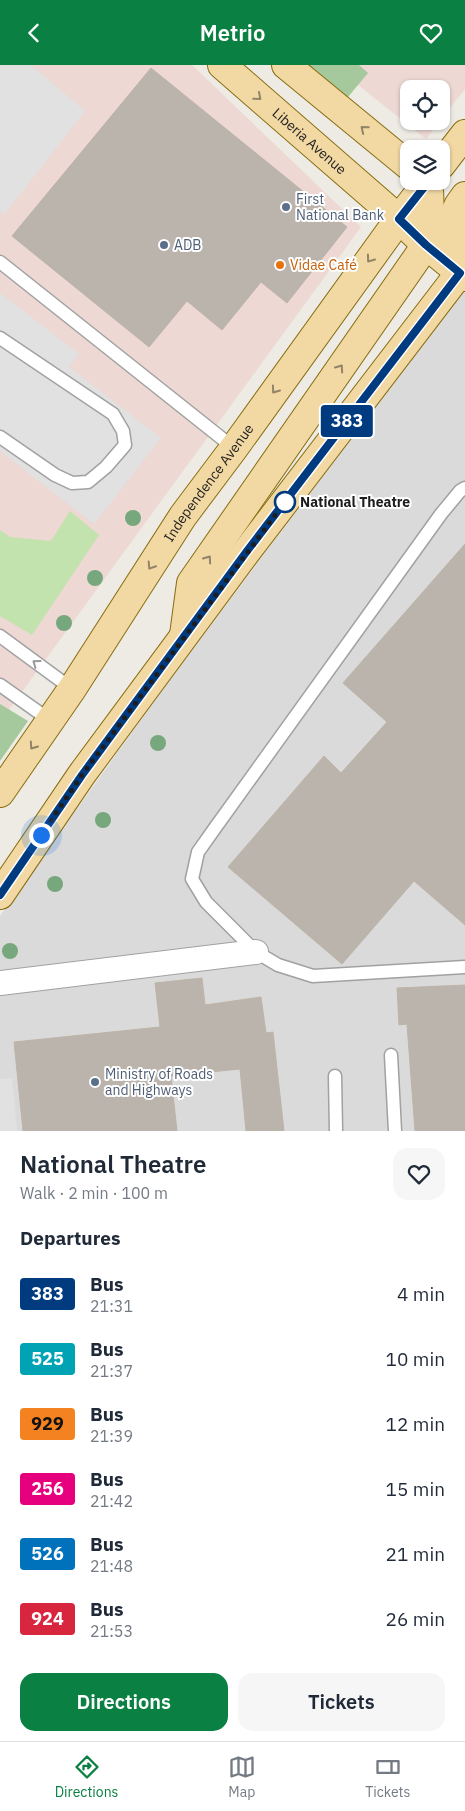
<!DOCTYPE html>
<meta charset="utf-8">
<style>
body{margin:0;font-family:"IBM Plex Sans",sans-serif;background:#f6f6f7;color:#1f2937;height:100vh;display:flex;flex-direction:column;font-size:19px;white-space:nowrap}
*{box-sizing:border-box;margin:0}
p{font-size:16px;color:#747a83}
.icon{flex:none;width:28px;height:28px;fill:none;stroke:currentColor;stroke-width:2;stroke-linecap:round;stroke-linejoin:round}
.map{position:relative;height:1066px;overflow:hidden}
.drawer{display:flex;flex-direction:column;background:#fff;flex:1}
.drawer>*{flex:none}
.badge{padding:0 10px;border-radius:4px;font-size:18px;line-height:32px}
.tools{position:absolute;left:400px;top:15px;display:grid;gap:10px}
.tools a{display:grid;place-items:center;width:50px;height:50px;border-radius:10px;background:#fff;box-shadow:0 1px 4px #0004;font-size:25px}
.you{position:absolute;width:25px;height:25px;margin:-12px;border:4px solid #fff;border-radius:50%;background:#1a73e8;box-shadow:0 0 0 8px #1a73e833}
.map>.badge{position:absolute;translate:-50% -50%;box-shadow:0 0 0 2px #fff}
h2{padding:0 20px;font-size:19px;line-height:45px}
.round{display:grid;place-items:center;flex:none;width:52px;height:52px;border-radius:15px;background:#f6f6f7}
.head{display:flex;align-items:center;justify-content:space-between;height:85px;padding:0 20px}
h1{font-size:24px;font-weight:600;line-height:38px}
.primary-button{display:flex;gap:10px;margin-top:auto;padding:10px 20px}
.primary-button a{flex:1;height:58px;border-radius:15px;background:#0b8043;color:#fff;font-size:20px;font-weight:600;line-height:58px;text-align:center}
.primary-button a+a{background:#f6f6f7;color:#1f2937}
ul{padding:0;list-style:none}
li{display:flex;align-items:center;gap:15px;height:65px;padding:0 20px}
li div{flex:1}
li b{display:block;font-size:19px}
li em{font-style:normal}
li .badge{min-width:55px;font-weight:700;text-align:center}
header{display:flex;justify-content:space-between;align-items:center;height:65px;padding:0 20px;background:#0b8043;color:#fff;font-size:22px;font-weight:600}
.tabs{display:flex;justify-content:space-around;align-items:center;height:70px;border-top:1px solid #e0e1e3;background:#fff;font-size:14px;color:#747a83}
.tabs a{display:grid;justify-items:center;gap:2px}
.tabs .on{color:#0b8043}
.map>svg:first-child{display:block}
.residential{fill:#dbdada}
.commercial{fill:#edd8d4}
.grass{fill:#c2e3ae}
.forest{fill:#a5c99c}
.parking{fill:#e1e1e1}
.building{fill:#bab4ad;stroke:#bdb4a8}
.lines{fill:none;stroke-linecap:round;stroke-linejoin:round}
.service-casing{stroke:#a1a1a1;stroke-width:15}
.minor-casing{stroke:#a1a1a1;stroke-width:26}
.primary-casing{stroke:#886d0e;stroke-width:30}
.service{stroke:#fff;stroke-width:12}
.minor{stroke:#fff;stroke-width:24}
.primary{stroke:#f2d9a4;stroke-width:28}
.tree{fill:#77a77c}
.oneway{stroke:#928467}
.oneway2{stroke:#999}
.line-casing{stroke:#fff;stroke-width:11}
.line{stroke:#003b80;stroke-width:8}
.walk{stroke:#1d1d1d;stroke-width:5;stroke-dasharray:0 9}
.service-dot{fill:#5c6f8a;stroke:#fff;stroke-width:2}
.food-dot{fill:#e8710a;stroke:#fff;stroke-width:2}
.stop-dot{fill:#fff;stroke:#003b80;stroke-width:2.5}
.labels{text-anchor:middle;stroke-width:4;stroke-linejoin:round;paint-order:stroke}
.street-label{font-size:14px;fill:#1d1d1d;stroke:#fff}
.service-label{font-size:14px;fill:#4e5e75;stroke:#fff;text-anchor:start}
.food-label{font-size:14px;fill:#c56008;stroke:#fff;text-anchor:start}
.stop-label{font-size:14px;font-weight:bold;fill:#1d1d1d;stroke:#fff;text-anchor:start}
</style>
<header><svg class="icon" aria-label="back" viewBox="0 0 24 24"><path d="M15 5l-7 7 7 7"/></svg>Metrio<svg class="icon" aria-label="heart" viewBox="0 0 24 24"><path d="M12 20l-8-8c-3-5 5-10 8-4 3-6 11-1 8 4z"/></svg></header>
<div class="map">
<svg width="465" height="1066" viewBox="0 0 465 1066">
<rect width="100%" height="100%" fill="#edebe4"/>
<path class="residential" d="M465,222v844h-465v-215l166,-231z"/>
<g class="commercial">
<path d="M0,0h192l169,162 -361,495z"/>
<path d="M333,0h132v24l-24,30v-30h-32v32h31l-14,18z"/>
</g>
<path class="grass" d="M70,446l29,24 -67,100 -32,-19v-86l10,7 41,4z"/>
<g class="forest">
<path d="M296,0h63l9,8 -25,30z"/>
<path d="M0,639l28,17 -28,40z"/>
</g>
<g class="parking">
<path d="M0,0h31l54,46 -81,104 -4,-4z"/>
<path d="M0,228l79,61 -10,13 92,71 -67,86 -94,-73z"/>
<path d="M12,1013l5,53h-17v-52z"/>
</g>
<g class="building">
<path d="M151,3l196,159 -60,76 -26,-21 -39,48 -35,-29 -38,46 -137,-111z"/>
<path d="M465,479v381l-51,-44 -72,83 -114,-97 96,-111 17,17 46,-51 -44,-39z"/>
<path d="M202,913l3,27 56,-8 5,36 7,-1 11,99h-38l-6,-62 -69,7 6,55h-154l-9,-89 146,-15 -5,-44z"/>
<path d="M465,920v146h-50l-8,-107 -8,1 -2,-37z"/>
</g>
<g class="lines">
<defs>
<g id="service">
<path d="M0,197l234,186"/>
<path d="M0,273l113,76 10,17 2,14 -19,22 -18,15 -16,1 -17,-8 -55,-38"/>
<path d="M465,423l-5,3 -19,23 -226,314 -17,24 -6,27 14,23 50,50 22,13 35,11 152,-9"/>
<path d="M0,571l72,53"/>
<path d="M0,620l51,36"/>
<path d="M391,990l4,76"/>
<path d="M335,1011l1,55"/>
</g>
<path id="minor" d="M0,918l256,-31"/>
<g id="primary">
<path id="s1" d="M222,0l177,154 27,26 39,32"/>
<path d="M286,0l123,101"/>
<path d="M441,100l24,-31"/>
<path d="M460,208c-3,-17 -10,-52 -2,-67 2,-3 5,-7 7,-10"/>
<path d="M184,570l7,-52 235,-338c4,-22 5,-41 2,-63"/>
<path id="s2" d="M0,728l72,-104 111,-173 51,-68 165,-229 29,-38"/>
<path d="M0,830l82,-121 165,-223 218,-285"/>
</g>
</defs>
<use href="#service" class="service-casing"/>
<use href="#minor" class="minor-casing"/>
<use href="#primary" class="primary-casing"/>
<use href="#service" class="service"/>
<use href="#minor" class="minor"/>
<use href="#primary" class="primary"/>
</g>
<g class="tree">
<circle cx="133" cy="453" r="8"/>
<circle cx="95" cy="513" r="8"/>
<circle cx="64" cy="558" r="8"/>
<circle cx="158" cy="678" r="8"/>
<circle cx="103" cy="755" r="8"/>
<circle cx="55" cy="819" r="8"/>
<circle cx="10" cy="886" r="8"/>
</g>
<defs><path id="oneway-chevron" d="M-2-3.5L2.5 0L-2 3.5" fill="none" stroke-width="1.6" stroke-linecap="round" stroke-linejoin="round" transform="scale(1.25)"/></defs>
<g class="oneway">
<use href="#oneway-chevron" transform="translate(258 32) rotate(41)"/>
<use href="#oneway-chevron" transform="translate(364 64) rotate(-141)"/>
<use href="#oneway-chevron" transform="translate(370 194) rotate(126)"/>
<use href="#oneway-chevron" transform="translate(340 303) rotate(-55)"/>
<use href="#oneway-chevron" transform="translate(275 325) rotate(126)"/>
<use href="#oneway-chevron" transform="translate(208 494) rotate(-55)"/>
<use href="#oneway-chevron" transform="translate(151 501) rotate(123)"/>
<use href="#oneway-chevron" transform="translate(33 681) rotate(125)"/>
</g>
<use class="oneway2" href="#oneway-chevron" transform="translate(36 598) rotate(-144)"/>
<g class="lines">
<defs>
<path id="line" d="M0,830l82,-120 165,-224 213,-278 -34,-28 -27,-26 30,-38"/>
</defs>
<use href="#line" class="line-casing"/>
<use href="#line" class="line"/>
<path class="walk" d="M41,770l41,-60 203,-273"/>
</g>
<g class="service-dot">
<circle cx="286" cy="142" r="5"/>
<circle cx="164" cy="180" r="5"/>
<circle cx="95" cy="1017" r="5"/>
</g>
<circle class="food-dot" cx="280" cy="200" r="5"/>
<circle class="stop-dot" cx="285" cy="437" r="10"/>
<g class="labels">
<g class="street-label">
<text dy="5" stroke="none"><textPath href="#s1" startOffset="116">Liberia Avenue</textPath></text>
<text dy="5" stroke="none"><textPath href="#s2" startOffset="374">Independence Avenue</textPath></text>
</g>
<g class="service-label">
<text x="296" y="139">First<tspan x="296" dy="16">National Bank</tspan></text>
<text x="174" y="185">ADB</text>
<text x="105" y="1014">Ministry of Roads<tspan x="105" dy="16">and Highways</tspan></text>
</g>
<g class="food-label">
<text x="290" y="205">Vidae Café</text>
</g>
<g class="stop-label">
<text x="300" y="442">National Theatre</text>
</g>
</g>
</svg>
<div class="tools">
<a><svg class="icon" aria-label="locate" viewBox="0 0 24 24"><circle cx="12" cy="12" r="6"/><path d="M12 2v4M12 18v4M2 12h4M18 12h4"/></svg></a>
<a><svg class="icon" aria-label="layers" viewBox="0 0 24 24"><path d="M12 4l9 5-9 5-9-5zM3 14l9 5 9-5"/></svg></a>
</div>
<div class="you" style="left:41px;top:770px"></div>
<b class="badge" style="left:347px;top:356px;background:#003b80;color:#fff">383</b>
</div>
<section class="drawer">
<div class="head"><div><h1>National Theatre</h1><p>Walk · 2 min · 100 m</p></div><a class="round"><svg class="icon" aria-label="heart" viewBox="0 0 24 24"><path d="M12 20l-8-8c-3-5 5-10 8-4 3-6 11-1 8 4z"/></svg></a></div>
<h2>Departures</h2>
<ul>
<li><span class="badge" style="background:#003b80;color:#fff">383</span><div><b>Bus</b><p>21:31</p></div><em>4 min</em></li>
<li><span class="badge" style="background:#00a3b4;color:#fff">525</span><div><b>Bus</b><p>21:37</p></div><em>10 min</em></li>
<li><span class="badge" style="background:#f58220;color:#111">929</span><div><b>Bus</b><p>21:39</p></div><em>12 min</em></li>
<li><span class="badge" style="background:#e6007e;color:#fff">256</span><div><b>Bus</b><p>21:42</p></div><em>15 min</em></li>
<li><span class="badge" style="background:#0072bc;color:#fff">526</span><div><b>Bus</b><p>21:48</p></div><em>21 min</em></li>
<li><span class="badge" style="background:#d7263d;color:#fff">924</span><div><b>Bus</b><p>21:53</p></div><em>26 min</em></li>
</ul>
<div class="primary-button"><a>Directions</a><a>Tickets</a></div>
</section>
<nav class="tabs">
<a class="on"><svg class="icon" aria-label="directions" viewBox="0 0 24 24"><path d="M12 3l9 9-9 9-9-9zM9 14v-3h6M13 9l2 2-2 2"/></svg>Directions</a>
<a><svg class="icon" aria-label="map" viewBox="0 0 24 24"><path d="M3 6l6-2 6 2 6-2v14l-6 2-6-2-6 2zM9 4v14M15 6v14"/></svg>Map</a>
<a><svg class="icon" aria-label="tickets" viewBox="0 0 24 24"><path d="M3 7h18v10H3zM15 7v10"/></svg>Tickets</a>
</nav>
